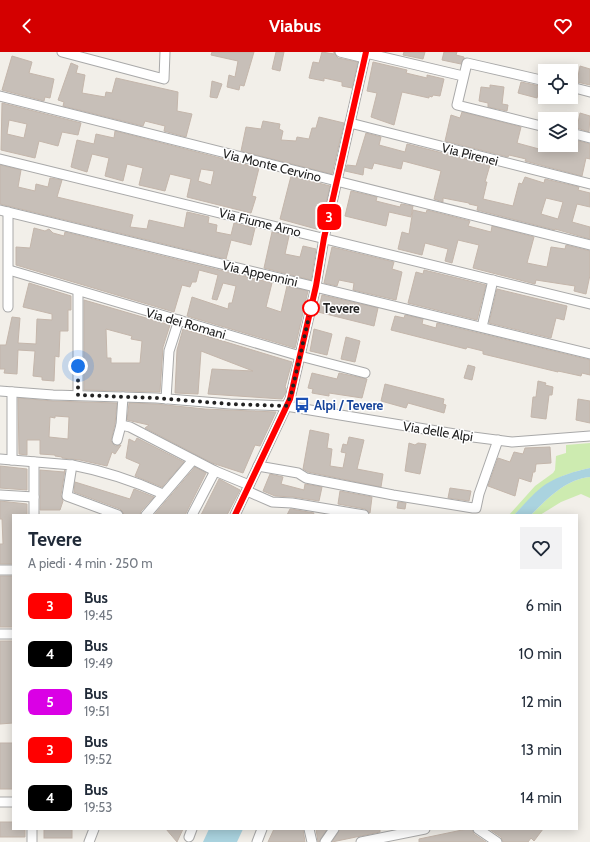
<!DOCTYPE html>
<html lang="it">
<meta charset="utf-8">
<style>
body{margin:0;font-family:Cabin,sans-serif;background:#f2f2f3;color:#1f2937;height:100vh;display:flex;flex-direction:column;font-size:15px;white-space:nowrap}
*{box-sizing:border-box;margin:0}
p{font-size:13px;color:#747a83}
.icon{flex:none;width:22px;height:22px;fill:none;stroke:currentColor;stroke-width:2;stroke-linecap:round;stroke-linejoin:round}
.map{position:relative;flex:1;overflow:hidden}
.panel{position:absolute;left:12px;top:462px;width:566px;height:316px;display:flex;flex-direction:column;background:#fff;border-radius:0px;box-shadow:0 2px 10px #0003}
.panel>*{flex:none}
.badge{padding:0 8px;border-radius:6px;font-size:14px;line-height:26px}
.controls{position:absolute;left:538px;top:12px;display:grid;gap:8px}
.controls a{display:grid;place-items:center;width:40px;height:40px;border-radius:0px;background:#fff;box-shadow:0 2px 10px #0003;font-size:20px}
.you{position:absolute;width:20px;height:20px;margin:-10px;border:3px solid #fff;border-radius:50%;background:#1a73e8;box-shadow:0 0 0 6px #1a73e833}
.map>.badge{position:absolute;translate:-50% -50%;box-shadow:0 0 0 2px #fff}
.round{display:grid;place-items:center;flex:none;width:42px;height:42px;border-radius:0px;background:#f2f2f3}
.overview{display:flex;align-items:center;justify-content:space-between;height:68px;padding:0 16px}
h1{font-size:19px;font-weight:800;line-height:30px}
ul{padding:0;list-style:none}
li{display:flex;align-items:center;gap:12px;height:48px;padding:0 16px}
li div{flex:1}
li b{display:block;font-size:15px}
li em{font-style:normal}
li .badge{min-width:44px;font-weight:700;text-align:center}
header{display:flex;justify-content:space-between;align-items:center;height:52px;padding:0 16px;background:#d40000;color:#fff;font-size:18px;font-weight:800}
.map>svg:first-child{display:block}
.grass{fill:#cdebb0}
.water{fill:#aad3df}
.building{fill:#c7bfb8;stroke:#c4b6ab;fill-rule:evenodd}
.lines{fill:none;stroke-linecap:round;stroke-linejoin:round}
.minor-casing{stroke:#a9a9a9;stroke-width:11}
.minor{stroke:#fff;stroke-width:9}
.line-casing{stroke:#fff;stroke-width:9}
.line{stroke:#f00;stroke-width:6}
.walk{stroke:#222;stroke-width:4;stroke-dasharray:0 7.2}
.stop-dot{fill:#fff;stroke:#f00;stroke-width:2}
.labels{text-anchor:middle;stroke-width:3;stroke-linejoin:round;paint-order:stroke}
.street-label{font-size:13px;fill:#222;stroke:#fff}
.stop-label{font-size:13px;font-weight:bold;fill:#222;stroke:#fff;text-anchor:start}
.transit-label{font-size:13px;font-weight:bold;fill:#164399;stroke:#fff;text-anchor:start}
</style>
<header><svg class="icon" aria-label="back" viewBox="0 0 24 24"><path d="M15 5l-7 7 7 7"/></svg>Viabus<svg class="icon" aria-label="heart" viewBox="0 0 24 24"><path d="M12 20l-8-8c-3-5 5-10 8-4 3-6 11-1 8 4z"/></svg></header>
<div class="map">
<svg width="590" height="790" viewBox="0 0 590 790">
<rect width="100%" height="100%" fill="#f2efe9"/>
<g class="grass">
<path d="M590,391v25c-39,8 -49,20 -76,47h-5l26,-29 18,-13 2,-3 1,-14 10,-3v-8z"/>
<path d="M590,425v21l-9,-4 -20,8 -21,13h-9c16,-16 35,-36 59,-38z"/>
</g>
<g class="water">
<path d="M590,416v9c-24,2 -43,22 -59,38h-17c10,-10 20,-23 32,-31 13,-8 29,-13 44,-16z"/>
<path d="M209,777h34l-6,13h-34z"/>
</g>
<g class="building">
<path d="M212,0h42l-10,34 -4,-1 -1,5 -12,-3 2,-12 6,2 3,-16 -27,-6z"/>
<path d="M276,0h8l-4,19 -8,-2z"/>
<path d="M322,0l12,2v-2l2,4 2,2 20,4 -6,26 -10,-2v-4l-18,-4v3l-15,-3 4,-16 6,1z"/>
<path d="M404,0h21l-2,7 -20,-4z"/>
<path d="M444,0h13l-1,3 8,2v1l-3,6 -19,-4z"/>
<path d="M12,4l20,6 -3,11 25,6 -4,19 -5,-1 -1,4 -42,-11z"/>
<path d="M373,10l34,8 -1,3 21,5v-3l17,4 -4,17 -7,-1 -1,2 -3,-1v2l-27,-6 -8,33 -23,-8 6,-24 -10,-2z"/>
<path d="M71,11l7,3 -2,7 9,2 -3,18 23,4 1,-5 6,1 4,-15 62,14 -1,19 15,3 -6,23 -22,-6 1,-5 -20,-5 -2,5 -80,-20 1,-4 -6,-2z"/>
<path d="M580,14l10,3v16l-13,-3z"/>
<path d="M212,29l10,3 -5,14 -7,-1z"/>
<path d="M521,30l19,4 -3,12 -19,-5z"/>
<path d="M490,33l14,2 -2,17 6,1 -1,6 -19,-4v-4l-9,-2 2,-14 9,1z"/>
<path d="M2,51l79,20 -3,12 -16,-3 -4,14 -19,-5 -4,17 -34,-8zM9,68l18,4 -3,14 -17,-4z"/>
<path d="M462,60l59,15 -4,16 22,6 1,-2 7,1 1,-3h23v-6l19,5v15l-4,-1 -4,18 -57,-15 1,-2 -17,-4 -1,2 -63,-16 6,-26 9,3z"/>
<path d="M580,61l10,3 -1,16 -12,-4z"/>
<path d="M319,65l25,6 -12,51 -91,-23 5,-24 15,2 2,-8 17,3 -1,5 4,2 -2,9 15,1 1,-4 12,2 3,-11h4z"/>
<path d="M115,79l144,37 -7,28 4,1 -5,16 -64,-16 4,-18 -21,-5 -5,17 -26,-6 4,-17 -16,-4 -4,17 -18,-5 4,-18 -17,-4 -5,18 -16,-5 6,-27 17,4 2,-10 18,4zM201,117l13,2 -3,14 -13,-4z"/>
<path d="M366,81l15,4 -2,8 26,7 2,-8 83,21 -5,17h2l-4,17 30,7 6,-23 3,1 3,-7 19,6 1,-4 34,8 -1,3 12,3v14l-13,-3 -5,18 18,5v12l-35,-10v1l-78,-20 1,-4 -9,-2v-1l-26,-5v4l-9,-3 7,-28 -38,-10 -2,8 -27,-6 -2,6 -8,-2 -1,8 -18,-4 2,-6 9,1zM546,146l17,4 -5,17 -17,-5z"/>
<path d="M0,113l21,5 -3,17 17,4 1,-7 12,3 2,-9 12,2 -5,17 76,18 -3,12 17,2 2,-9 35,8 3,-16 22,5 -1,6 9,2 -1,7 15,3 3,-12 21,5 -4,17 -20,-5 -5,19 -226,-55z"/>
<path d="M291,124l39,10 -10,44 -40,-11z"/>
<path d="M351,139l26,6 -1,4 24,6 1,-3 12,2 -2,11 -22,-5 -3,14 -41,-10z"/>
<path d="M413,158l13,3 1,-3 43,11 -2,5 23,6 1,-6 42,11 -7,26 20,4 4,-20 14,2 1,-4 24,6v24l-4,19 -12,-3 1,-5 -39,-6 -1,4 -62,-16 6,-23 -21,-5 -6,23 -7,-2 3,-12 -23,-6 -3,12 -24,-6 4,-17 7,2z"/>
<path d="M34,176l11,3 4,-2 4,4 11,3 1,-4 207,51 -6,24 15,5 6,-26 21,5 -13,57 -108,-32 5,-19 36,12 1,-6h3l4,-17 -13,-3 -6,17 -5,-1 6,-24 -19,-5 -3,12h-4l-2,5 -8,-2 -8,27 -158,-47v-18l14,1z"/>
<path d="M272,180l17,4 -4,18 15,3 3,-11 13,3 -5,31 -47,-12z"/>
<path d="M332,195l62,15 -2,7 10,3 -6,28 -43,-10 1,-7 -15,-3 -2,6 -13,-3z"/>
<path d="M424,218l62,15 -9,35 -69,-17 8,-31 7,2z"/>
<path d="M29,231l42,13v14h-3v21h-8l-1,26 -4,-1 -1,25 -12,-1v-3l-9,-1 2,-25 -17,-1 -1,24 -13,-1 1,-4h-5v-24h6l6,-28 8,1 -2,25 18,1 1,-25 15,1v-6l-29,-7z"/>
<path d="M497,237l70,17 -3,14 -8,-2 -5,20 -62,-15z"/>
<path d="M322,243l56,13 -4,18 -56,-14z"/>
<path d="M84,248l86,25 -7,22 -3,45 -76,-2zM106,277l26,7 -1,3 11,2 -2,22h-29v-5h-4z"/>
<path d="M405,263l18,4 -1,5 14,4 1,-5 153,37v15l-8,-2 -1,3 -23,-5v1l-75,-18v-3l-16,-4 -1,2 -75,-19 4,-14 9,2z"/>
<path d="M183,277l109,33 -7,25 1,1v4l-4,7 -74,-5 4,-25 41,2 -52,-20 -3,43 -23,-1 2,-43z"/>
<path d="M314,277l18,5 -5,21 -17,-4z"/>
<path d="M346,285l14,4 -5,21 -14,-3z"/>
<path d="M468,313l7,2 -3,13 -8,-2z"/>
<path d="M312,321l25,6 2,-6 28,6 -5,19 -33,-5v3l-17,-3 1,-4 -5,-1z"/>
<path d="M538,329l8,2 -1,2 8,2 -1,8h-3l-3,24 -15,-2 2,-20h3z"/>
<path d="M385,332l59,15 -1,5 3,1 -2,8 -36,-10 -2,5 -25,-7z"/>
<path d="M18,346l35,3 64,2 -2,21 -4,17 4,5 6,-1 -6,9 -3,-2 -5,14 -27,-6 -18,-2v-1l-7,-1v-1l-15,-1v-14h-13v15l-8,-1zM55,364l14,1 -1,22 -19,-2 1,-20 5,1z"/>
<path d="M578,347l12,2v22l-14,-3z"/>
<path d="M129,351l27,1 49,5 71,3 -16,34 -5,-1 -12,28 -31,-10 -67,-35 4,-3 -22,-5z"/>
<path d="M310,378l19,4 -2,14 5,1 -2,17 13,2 3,-15 -5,-1 2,-8 4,1 2,-8 15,3 -7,29 26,5 -2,13 -73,-15 -5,-3z"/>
<path d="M137,386l47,24 -22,25 -27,-11 5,-12 -14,-6 3,-19 6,3z"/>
<path d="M409,391l6,2 3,-2 8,1 -6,30 -15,-3z"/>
<path d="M550,395l1,16 -15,1 -1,8h-2l-2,10 -12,-4 -4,18 -27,-10 10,-28 12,4 4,-10 9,2 2,-6z"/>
<path d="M0,414l27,3v21l-27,-2z"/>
<path d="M195,415l11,6 -21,42h-31z"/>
<path d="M40,418l24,2 1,-2 -4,25 2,6 -3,9h-20z"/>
<path d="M270,422l13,3 -2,7 23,6 1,-6 17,3 -3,14 -26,-4 -18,-1 -12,-5z"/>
<path d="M219,427l21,11 -13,25h-26z"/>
<path d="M75,430l55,17 4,-10 20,8 -13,14 -1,4h-16l-1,-3 -3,-3 -46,-17z"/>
<path d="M450,436l21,3 -2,10 -21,-3z"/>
<path d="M340,439l32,6 -2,16 -5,-4 -27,-5z"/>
<path d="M0,449l27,3v11h-14v49h-13v-20h3l-1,-25h-2z"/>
<path d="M398,450l8,1 -1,6 -8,-1z"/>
<path d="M290,457h1l23,4 -1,2h-26z"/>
<rect x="0" y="524" width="13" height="51"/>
<path d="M0,589h13v82l-13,1z"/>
<rect x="0" y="691" width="13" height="46"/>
<path d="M0,770h13v7h12v8h-25z"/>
<rect x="44" y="777" width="28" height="9"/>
<path d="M166,777h17l-6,13z"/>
<path d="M274,777h29l2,13h-37z"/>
<path d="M316,777h11l-8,13h-1z"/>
<path d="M340,777h40v3l-48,10z"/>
<path d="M467,777h5l2,5 12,8h-67v-3z"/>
<path d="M489,777h54l-9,12 -3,-3 -3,4h-25l-2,-5z"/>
</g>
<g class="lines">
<defs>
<g id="minor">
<path d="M62,0l102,27 1,-27"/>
<path d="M340,0l25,6"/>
<path d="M366,1l97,23"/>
<path d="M545,29l-78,-18 -10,42 88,22"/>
<path d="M571,35l19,5"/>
<path d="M0,44c196,50 393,99 590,149"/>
<path d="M350,71l240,61"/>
<path d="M571,81l19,5"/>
<path d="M0,107l590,145"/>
<path d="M0,158l590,144"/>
<path d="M8,160v95"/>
<path d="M9,218l291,86 65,17"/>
<path d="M482,275l11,-47"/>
<path d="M0,339l53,4 103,3 74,6 56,2 187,31 39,5 78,-6"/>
<path d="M12,340v68"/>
<path d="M78,343v-104"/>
<path d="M166,347l3,-48 10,-31"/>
<path d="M121,373l9,2 85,44 34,14"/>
<path d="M117,388l4,-15 2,-28"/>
<path d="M0,407l72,6 -5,31 51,19"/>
<path d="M72,413c32,6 62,16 91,29"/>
<path d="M258,414l40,7 8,5 87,17 80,13h3l3,-14 19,-54"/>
<path d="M247,439l25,11 20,1 72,12"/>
<path d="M0,443l34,2"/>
<path d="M34,463v-53"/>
<path d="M146,463l47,-55"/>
<path d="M192,463l23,-44"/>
<path d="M235,463l55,-116 26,-113 8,-48 42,-186"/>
<path d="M0,518h13"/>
<path d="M0,582h13"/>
<path d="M0,750h13"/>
<path d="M309,777l3,13"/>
<path d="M478,777l19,13"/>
<path d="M189,785l3,-8"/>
<path d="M32,790v-13"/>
<path d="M89,790l5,-13"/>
<path d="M257,790l5,-13"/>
<path d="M325,790l9,-13"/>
<path d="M361,790l64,-13"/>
</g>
</defs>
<use href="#minor" class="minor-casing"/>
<use href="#minor" class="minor"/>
</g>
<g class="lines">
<defs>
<path id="line" d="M235,463l55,-116 26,-113 8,-48 42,-186"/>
</defs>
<use href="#line" class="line-casing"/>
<use href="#line" class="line"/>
<path class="walk" d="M78,314v29l78,3 74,6 56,2 5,-11 20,-87"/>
</g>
<defs>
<symbol id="bus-bare" viewBox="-9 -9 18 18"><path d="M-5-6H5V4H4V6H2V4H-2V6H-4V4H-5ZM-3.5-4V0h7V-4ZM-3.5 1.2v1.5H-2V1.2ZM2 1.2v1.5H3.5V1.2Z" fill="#1a4fb4" stroke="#fff" stroke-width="2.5" paint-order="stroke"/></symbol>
</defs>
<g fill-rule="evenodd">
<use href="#bus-bare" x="291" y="342" width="22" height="22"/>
</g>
<circle class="stop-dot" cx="311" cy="256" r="8"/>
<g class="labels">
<g class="street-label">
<text transform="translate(470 102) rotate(14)" y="5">Via Pirenei</text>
<text transform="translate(272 113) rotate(14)" y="5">Via Monte Cervino</text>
<text transform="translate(260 170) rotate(14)" y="5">Via Fiume Arno</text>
<text transform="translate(260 221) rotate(13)" y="5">Via Appennini</text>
<text transform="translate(186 271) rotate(16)" y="5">Via dei Romani</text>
<text transform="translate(438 379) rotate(9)" y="5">Via delle Alpi</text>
</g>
<g class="stop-label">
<text x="323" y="261">Tevere</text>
</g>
<g class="transit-label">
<text x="314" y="358">Alpi / Tevere</text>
</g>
</g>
</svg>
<div class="controls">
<a><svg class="icon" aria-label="locate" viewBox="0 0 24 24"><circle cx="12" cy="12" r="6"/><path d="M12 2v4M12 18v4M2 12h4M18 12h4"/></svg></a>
<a><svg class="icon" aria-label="layers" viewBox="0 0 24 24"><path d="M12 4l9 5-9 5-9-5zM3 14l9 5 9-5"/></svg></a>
</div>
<div class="you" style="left:78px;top:314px"></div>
<b class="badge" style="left:329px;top:165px;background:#f00;color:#fff">3</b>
<section class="panel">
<div class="overview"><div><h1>Tevere</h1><p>A piedi · 4 min · 250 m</p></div><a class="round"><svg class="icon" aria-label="heart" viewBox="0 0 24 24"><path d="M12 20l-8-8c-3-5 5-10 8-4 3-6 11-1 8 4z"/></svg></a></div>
<ul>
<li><span class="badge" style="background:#f00;color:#fff">3</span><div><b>Bus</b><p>19:45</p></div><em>6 min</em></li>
<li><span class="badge" style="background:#000;color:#fff">4</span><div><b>Bus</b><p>19:49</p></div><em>10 min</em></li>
<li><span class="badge" style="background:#da00e5;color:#fff">5</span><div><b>Bus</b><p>19:51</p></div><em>12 min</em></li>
<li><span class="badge" style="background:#f00;color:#fff">3</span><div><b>Bus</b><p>19:52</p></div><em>13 min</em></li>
<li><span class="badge" style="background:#000;color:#fff">4</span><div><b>Bus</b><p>19:53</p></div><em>14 min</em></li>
</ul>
</section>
</div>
